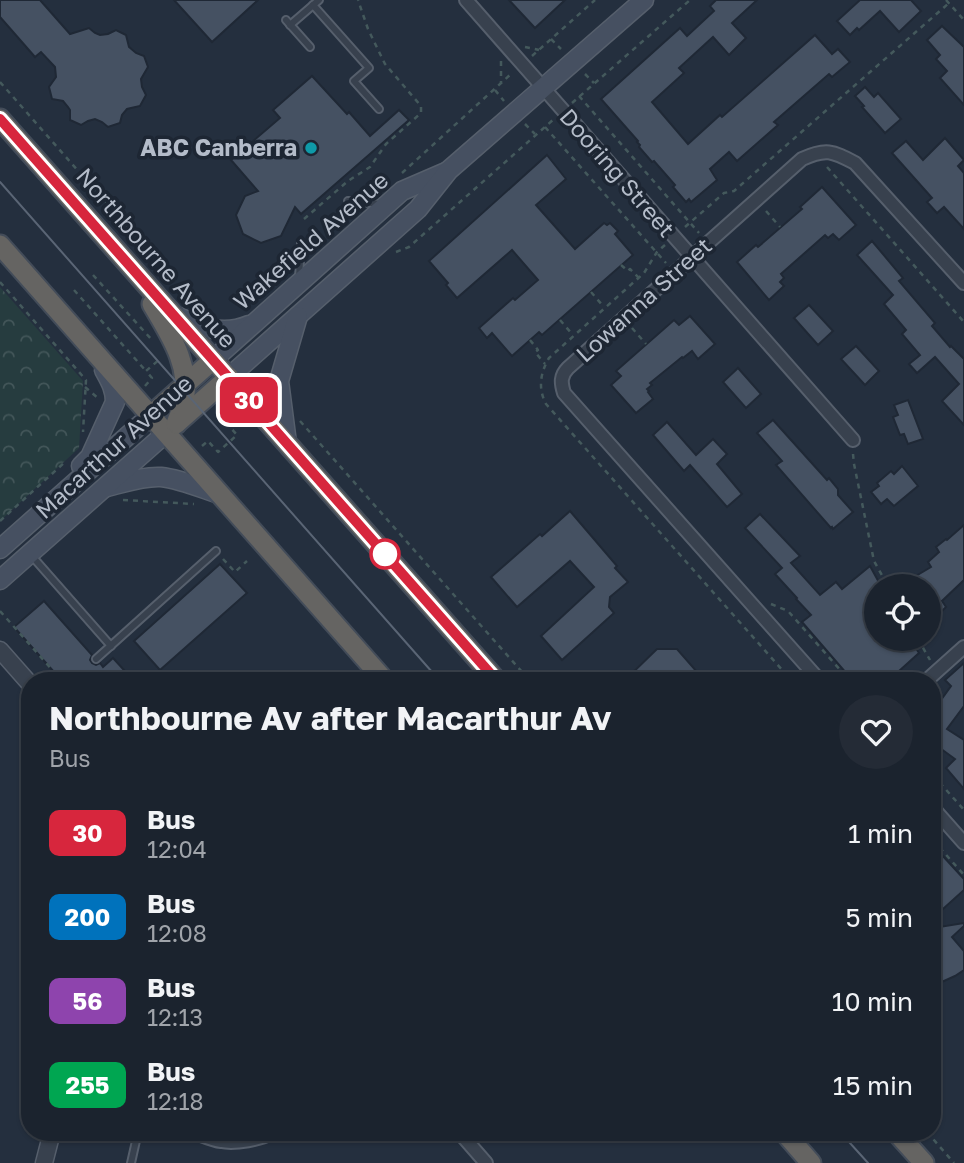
<!DOCTYPE html>
<style>
body{margin:0;font-family:"Golos Text",sans-serif;background:#242b36;color:#f1f3f6;height:100vh;display:flex;flex-direction:column;font-size:26px;white-space:nowrap}
*{box-sizing:border-box;margin:0}
p{font-size:23px;color:#a0a4aa}
.icon{flex:none;width:38px;height:38px;fill:none;stroke:currentColor;stroke-width:2;stroke-linecap:round;stroke-linejoin:round}
.map{position:relative;flex:1;overflow:hidden}
.side{position:absolute;left:21px;top:672px;width:920px;height:469px;display:flex;flex-direction:column;background:#1b232e;border-radius:28px;box-shadow:0 2px 5px #0004,0 0 0 2px #39404a}
.side>*{flex:none}
.badge{padding:0 14px;border-radius:10px;font-size:24px;line-height:46px}
.fabs{position:absolute;left:864px;top:574px;display:grid;gap:14px}
.fabs a{display:grid;place-items:center;width:77px;height:77px;border-radius:50%;background:#1b232e;box-shadow:0 2px 5px #0004,0 0 0 2px #39404a;font-size:35px}
.map>.badge{position:absolute;translate:-50% -50%;box-shadow:0 0 0 4px #fff}
.round{display:grid;place-items:center;flex:none;width:74px;height:74px;border-radius:37px;background:#242b36}
.overview{display:flex;align-items:center;justify-content:space-between;height:119px;padding:0 28px}
h1{font-size:33px;font-weight:700;line-height:52px}
ul{padding:0;list-style:none}
li{display:flex;align-items:center;gap:21px;height:84px;padding:0 28px}
li div{flex:1}
li b{display:block;font-size:26px}
li em{font-style:normal}
li .badge{min-width:77px;font-weight:700;text-align:center}
.map>svg:first-child{display:block}
.park{fill:url(#park-crowns)}
.building{fill:#455162;stroke:#1f2835;stroke-width:2}
.lines{fill:none;stroke-linecap:round;stroke-linejoin:round}
.service-casing{stroke:#565f6c;stroke-width:10}
.minor-casing{stroke:#565f6c;stroke-width:16}
.tertiary-casing{stroke:#565f6c;stroke-width:19}
.secondary-casing{stroke:#565f6c;stroke-width:21}
.trunk-casing{stroke:#434c59;stroke-width:23}
.path{stroke:#44595c;stroke-width:2.5;stroke-dasharray:5 5;stroke-linecap:butt}
.service{stroke:#38414e;stroke-width:6}
.minor{stroke:#38414e;stroke-width:12}
.tertiary{stroke:#38414e;stroke-width:16}
.secondary{stroke:#465061;stroke-width:18}
.trunk{stroke:#656462;stroke-width:19}
.tram{stroke:#5a6575;stroke-width:2}
.line-casing{stroke:#fff;stroke-width:16}
.line{stroke:#d7263d;stroke-width:10}
.culture-dot{fill:#0f9aa8;stroke:#1d2633;stroke-width:2.5}
.stop-dot{fill:#fff;stroke:#d7263d;stroke-width:3.5}
.labels{text-anchor:middle;stroke-width:7;stroke-linejoin:round;paint-order:stroke}
.poi-label{font-size:23px;font-weight:bold;fill:#b4bcc9;stroke:#1d2633;text-anchor:end}
.street-label{font-size:23px;fill:#b4bcc9;stroke:#1d2633}
</style>
<div class="map">
<svg width="964" height="1163" viewBox="0 0 964 1163">
<defs>
<pattern id="park-crowns" width="20" height="18" patternUnits="userSpaceOnUse" patternTransform="scale(1.75)"><rect width="20" height="18" fill="#263c3f"/><path d="M2 6a3 3 0 1 1 6 0M12 15a3 3 0 1 1 6 0" fill="none" stroke="#435659"/></pattern>
</defs>
<rect width="100%" height="100%" fill="#242f3e"/>
<path class="park" d="M0,287l83,94 -4,67 -79,73z"/>
<g class="building">
<path d="M0,0h40l30,34 19,-6 6,5 5,2 8,-1 8,-4 10,5 3,12 7,6 8,3 4,11 -7,12 1,8 4,8 -6,11 -13,3 -5,6 -2,8 -12,4 -6,-5 -7,-3 -7,2 -7,4 -11,-5v-10l-2,-3 -5,-6 -11,-2 -3,-12 7,-10 -1,-10 -14,-15 -6,5 -35,-40z"/>
<path d="M174,0h84l-46,42z"/>
<path d="M509,0h56l-30,28z"/>
<path d="M716,0h41l-25,23 14,15 -17,17 -16,-18 -34,31 5,5 -32,29 36,42 32,-29 2,2 93,-82 17,19 6,-5 12,13 -18,15 -3,-3 -55,48 4,3 -41,36 -8,-9 -19,17 7,11 -26,22 -2,-3 -3,3 -13,-15 2,-2 -21,-24 -2,1 -13,-15 1,-2 -3,-3 1,-1 -37,-42 79,-71 7,8 27,-25 -4,-5z"/>
<path d="M860,0h51l10,11 -22,21 -19,-21 -21,19 -2,-2 -7,7 -13,-14z"/>
<path d="M942,26l22,21v58l-24,-27 7,-7 -11,-12 4,-4 -13,-15z"/>
<path d="M312,76l35,38 2,-2 21,24 29,-26 10,10 -108,94 -6,-7 -14,29 -20,7 -18,-9 -7,-19 9,-19 13,-5 -27,-31 49,-42 -7,-8z"/>
<path d="M865,87l9,10 4,-4 23,26 -16,14 -23,-26 2,-1 -9,-10z"/>
<path d="M945,138l19,22 -6,6 6,7v56l-20,-22 -7,6 -10,-11 5,-4 -40,-45 14,-12 17,19z"/>
<path d="M547,155l19,24 -30,26 39,44 29,-26 3,2 3,-2 8,8 -3,3 18,21 -91,80 -3,-3 -27,24 -20,-23 -5,5 -8,-10 34,-30 2,2 23,-20 -26,-30 -55,48 -11,-13 2,-2 -19,-22z"/>
<path d="M822,187l34,38 -17,15 -6,-6 -5,4 -3,-3 -44,39 3,4 -4,4 4,4 -15,14 -32,-38 19,-17 2,2 44,-38 -2,-2z"/>
<path d="M872,241l31,37 -4,3 36,42 -3,3 18,21 1,-1 13,13v66l-22,-24 17,-17 -24,-27 -18,16 -8,-9 11,-9 -18,-21 4,-4 -22,-26 9,-9 -36,-40z"/>
<path d="M809,305l24,26 -15,14 -24,-27z"/>
<path d="M690,316l25,28 -17,15 -6,-8 -9,7 -1,-1 -32,26 2,2 -5,4 2,2 -1,1 5,7 -17,14 -25,-28 10,-9 -5,-5 58,-51 5,5z"/>
<path d="M856,346l23,25 -14,14 -24,-26z"/>
<path d="M738,368l23,26 -15,14 -23,-26z"/>
<path d="M908,400l15,39 -15,5 -4,-10 -4,1 -7,-18 5,-2 -4,-10z"/>
<path d="M773,420l54,60 2,-2 9,11v6l15,17 -20,17 -1,-2 -1,1 -55,-63 6,-4 -25,-28z"/>
<path d="M667,422l29,33 17,-16 14,15 -10,10 25,30 -15,13 -37,-42 -6,6 -31,-36z"/>
<path d="M902,466l16,20 -24,20 -7,-7 -6,5 -10,-12 8,-6 -2,-3 14,-12 3,3z"/>
<path d="M570,511l47,55 -2,2 13,14 -18,15 -1,10 5,6 -52,47 -21,-24 53,-49 -24,-26 -53,46 -26,-30 49,-43 2,2z"/>
<path d="M760,514l40,42 -9,7 29,32 16,-13 6,7 28,-23 11,20h-4v53h33l9,14 -31,28h-35l-51,-59 9,-7 -15,-16 1,-1 -22,-24 7,-6 -37,-40z"/>
<path d="M964,525v55l-22,21 4,6 -17,18v-39h-30l32,-19 -3,-5 11,-10 -3,-5 10,-8 1,1z"/>
<path d="M220,564l27,29 -87,77 -26,-29z"/>
<path d="M44,601l48,54 -2,5 2,3 4,2 4,-2 3,4 10,-9 21,23h-72l-48,-54z"/>
<path d="M657,649h20l28,32h-81z"/>
<path d="M964,663v43l-17,23 17,11v49l-18,-21 9,-9 -22,-16v-32l18,-25 -6,-6z"/>
<path d="M941,854l23,25v11l-31,28v-57z"/>
<path d="M964,923v3l-12,11 12,14v19l-9,6 -22,10v-58z"/>
</g>
<g class="lines">
<defs>
<g id="service">
<path d="M313,5l56,63 -15,13 25,28"/>
<path d="M286,20l24,27"/>
<path d="M290,25l29,-25"/>
<path d="M348,201l33,3"/>
<path d="M299,278l2,-35"/>
<path d="M31,555l80,91"/>
<path d="M96,659l120,-108"/>
<path d="M131,1163l7,-31"/>
</g>
<g id="minor">
<path d="M466,0l387,440"/>
<path d="M820,681l-256,-288c-3,-10 -4,-17 4,-25l234,-209c24,-11 30,-8 53,4l109,120"/>
<path d="M926,681l38,-34"/>
<path d="M933,808l31,35"/>
<path d="M193,1132c9,3 19,8 28,9 14,3 40,-2 53,-9"/>
<path d="M459,1132l27,31"/>
</g>
<g id="tertiary">
<path d="M0,650l30,34"/>
<path d="M44,1163l8,-31"/>
</g>
<g id="secondary">
<path d="M172,314c26,12 49,23 77,11"/>
<path d="M213,360l189,-169 44,-19"/>
<path d="M229,377l189,-168 31,-39 195,-170"/>
<path d="M287,443l-8,-62 19,-65"/>
<path d="M81,466l9,-9 25,-55c0,-13 -5,-21 -11,-32"/>
<path d="M107,487c17,-4 36,-11 54,-10 19,2 40,11 58,17"/>
<path d="M0,549l150,-133"/>
<path d="M0,580l166,-147"/>
</g>
<g id="trunk">
<path d="M0,119l497,562"/>
<path d="M0,245l385,436"/>
<path d="M152,304c18,31 39,61 32,99 -2,7 -6,15 -8,21"/>
<path d="M150,416l63,-56"/>
<path d="M177,423l52,-46"/>
<path d="M784,1132l27,31"/>
<path d="M896,1132l28,31"/>
</g>
</defs>
<use href="#service" class="service-casing"/>
<use href="#minor" class="minor-casing"/>
<use href="#tertiary" class="tertiary-casing"/>
<use href="#secondary" class="secondary-casing"/>
<use href="#trunk" class="trunk-casing"/>
<g class="path">
<path d="M946,0l18,20"/>
<path d="M551,39l10,10"/>
<path d="M525,47l14,3"/>
<path d="M532,56l63,-56"/>
<path d="M501,61v22"/>
<path d="M585,74l9,9"/>
<path d="M0,82l196,223"/>
<path d="M495,90l9,11"/>
<path d="M579,96l120,137"/>
<path d="M572,103l118,-103"/>
<path d="M525,124l10,10"/>
<path d="M545,127l121,136"/>
<path d="M827,167l137,155"/>
<path d="M402,173l109,-99"/>
<path d="M766,211l14,16"/>
<path d="M304,219l44,-38 22,-14 16,-23 35,-31v-7l-36,-42 -17,-35 -10,-29"/>
<path d="M685,227l39,-34 10,-2 215,-188"/>
<path d="M665,245l-8,7 -13,21 -95,85c-9,15 -11,31 -3,46l246,277"/>
<path d="M396,252l13,-5 145,-128"/>
<path d="M621,265l7,6 2,-2 9,9"/>
<path d="M93,275l59,65"/>
<path d="M0,282l86,98 -3,52"/>
<path d="M74,290l72,81"/>
<path d="M591,292l13,15"/>
<path d="M560,320l13,15"/>
<path d="M632,328l14,16"/>
<path d="M530,340l8,10 -3,2 10,12"/>
<path d="M252,375l12,14"/>
<path d="M145,386l7,-8 -6,-7 15,-13"/>
<path d="M85,387l14,12"/>
<path d="M300,421l230,260"/>
<path d="M202,446l6,-5 10,11 19,-17 -16,-18 11,-10"/>
<path d="M853,454l1,10 20,97 14,25"/>
<path d="M123,500l71,4"/>
<path d="M0,521l65,-59"/>
<path d="M223,559l12,13 12,-11"/>
<path d="M771,604l17,7 62,70"/>
<path d="M0,611l62,70"/>
<path d="M918,639l12,21"/>
<path d="M933,775l31,35"/>
<path d="M933,840l31,35"/>
<path d="M927,1132l27,31"/>
</g>
<use href="#service" class="service"/>
<use href="#minor" class="minor"/>
<use href="#tertiary" class="tertiary"/>
<use href="#secondary" class="secondary"/>
<use href="#trunk" class="trunk"/>
<g class="tram">
<path d="M0,182l440,499"/>
<path d="M840,1132l28,31"/>
</g>
</g>
<g class="lines">
<defs>
<path id="line" d="M0,119l497,562"/>
</defs>
<use href="#line" class="line-casing"/>
<use href="#line" class="line"/>
</g>
<circle class="culture-dot" cx="311" cy="148" r="7"/>
<circle class="stop-dot" cx="385" cy="554" r="14"/>
<g class="labels">
<g class="poi-label">
<text x="297" y="156">ABC Canberra</text>
</g>
<g class="street-label">
<text transform="translate(617 173) rotate(49)" y="8">Dooring Street</text>
<text transform="translate(311 241) rotate(-41)" y="8">Wakefield Avenue</text>
<text transform="translate(156 258) rotate(49)" y="8">Northbourne Avenue</text>
<text transform="translate(644 300) rotate(-42)" y="8">Lowanna Street</text>
<text transform="translate(114 447) rotate(-42)" y="8">Macarthur Avenue</text>
</g>
</g>
</svg>
<div class="fabs">
<a><svg class="icon" aria-label="locate" viewBox="0 0 24 24"><circle cx="12" cy="12" r="6"/><path d="M12 2v4M12 18v4M2 12h4M18 12h4"/></svg></a>
</div>
<b class="badge" style="left:249px;top:400px;background:#d7263d;color:#fff">30</b>
<section class="side">
<div class="overview"><div><h1>Northbourne Av after Macarthur Av</h1><p>Bus</p></div><a class="round"><svg class="icon" aria-label="heart" viewBox="0 0 24 24"><path d="M12 20l-8-8c-3-5 5-10 8-4 3-6 11-1 8 4z"/></svg></a></div>
<ul>
<li><span class="badge" style="background:#d7263d;color:#fff">30</span><div><b>Bus</b><p>12:04</p></div><em>1 min</em></li>
<li><span class="badge" style="background:#0072bc;color:#fff">200</span><div><b>Bus</b><p>12:08</p></div><em>5 min</em></li>
<li><span class="badge" style="background:#8e44ad;color:#fff">56</span><div><b>Bus</b><p>12:13</p></div><em>10 min</em></li>
<li><span class="badge" style="background:#00a651;color:#fff">255</span><div><b>Bus</b><p>12:18</p></div><em>15 min</em></li>
</ul>
</section>
</div>
